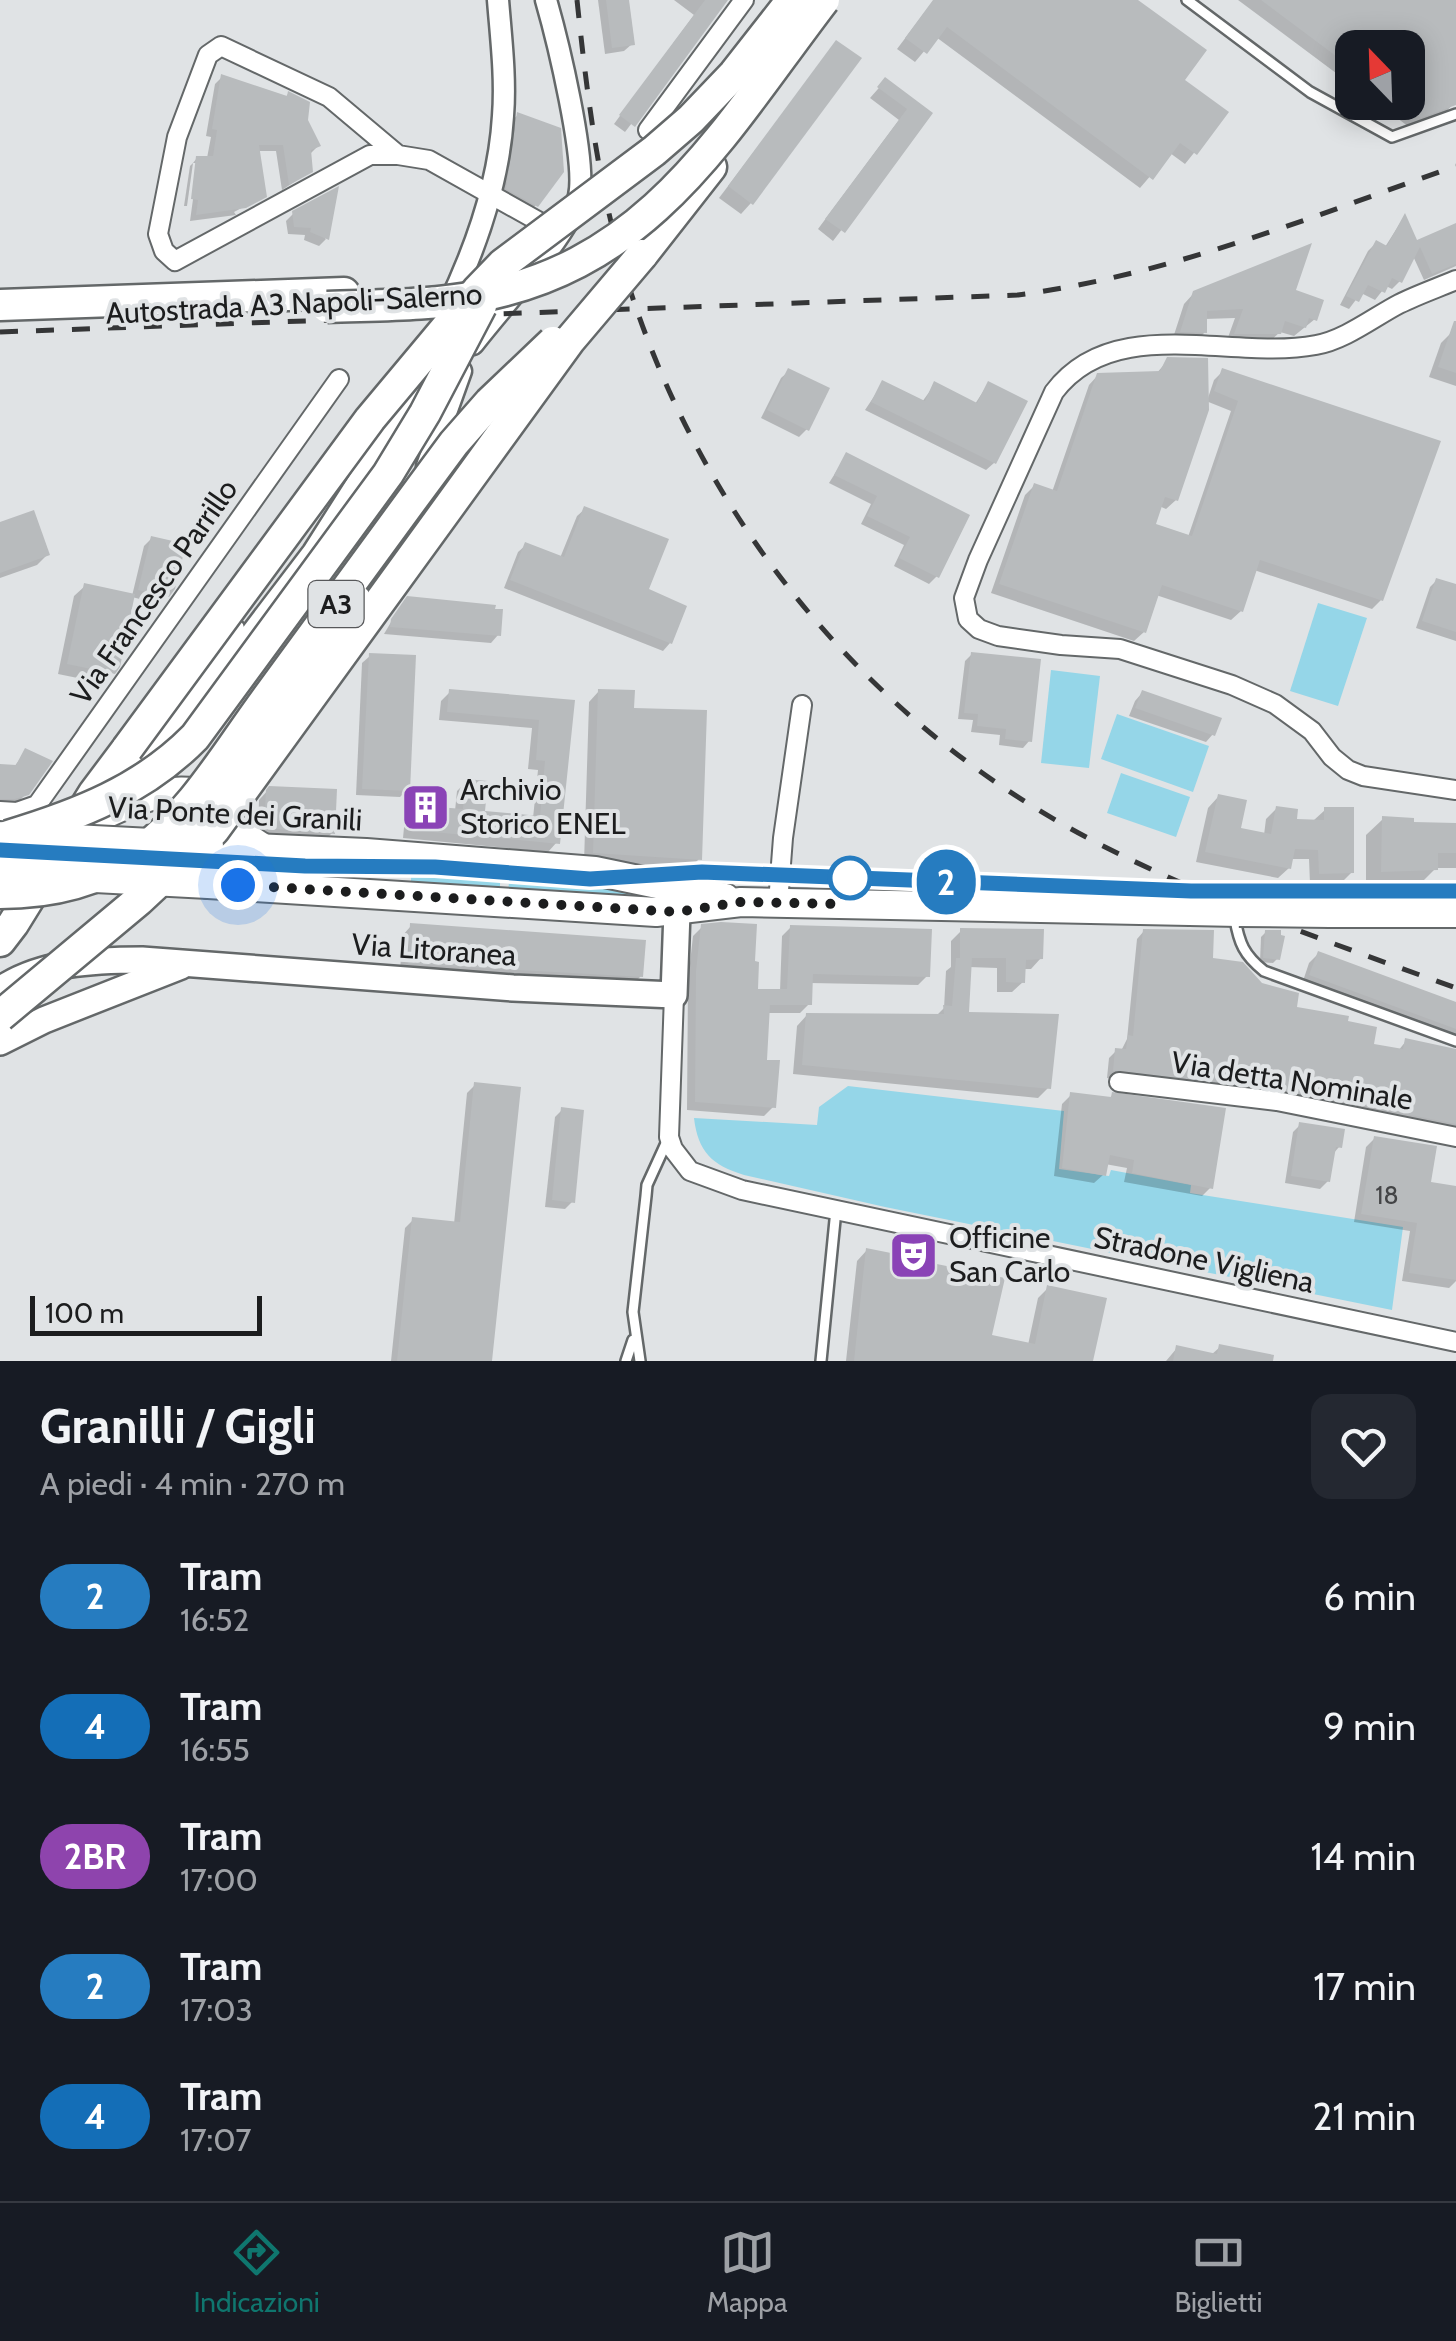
<!DOCTYPE html>
<html lang="it">
<meta charset="utf-8">
<style>
body{margin:0;font-family:Cabin,sans-serif;background:#242831;color:#f1f3f6;height:100vh;display:flex;flex-direction:column;font-size:38px;white-space:nowrap}
*{box-sizing:border-box;margin:0}
p{font-size:32px;color:#9ea1a6}
.icon{flex:none;width:55px;height:55px;fill:none;stroke:currentColor;stroke-width:2;stroke-linecap:round;stroke-linejoin:round}
.map{position:relative;height:1361px;overflow:hidden}
.drawer{display:flex;flex-direction:column;background:#171b24;flex:1}
.drawer>*{flex:none}
.badge{padding:0 20px;border-radius:32px;font-size:35px;line-height:65px}
.needle{width:65px;rotate:337deg}
.fabs{position:absolute;left:1335px;top:30px;display:grid;gap:20px}
.fabs a{display:grid;place-items:center;width:90px;height:90px;border-radius:20px;background:#171b24;box-shadow:0 5px 25px #0003;font-size:50px}
.scale{position:absolute;left:30px;bottom:25px;width:232px;box-sizing:border-box;padding-left:10px;border:5px solid #1c1d1e;border-top:0;font-size:28px;line-height:35px;white-space:nowrap;color:#1c1d1e;-webkit-text-stroke:8px #e0e3e5;paint-order:stroke}
.you{position:absolute;width:50px;height:50px;margin:-25px;border:8px solid #fff;border-radius:50%;background:#1a73e8;box-shadow:0 0 0 15px #1a73e833}
.map>.badge{position:absolute;translate:-50% -50%;box-shadow:0 0 0 5px #fff}
.round{display:grid;place-items:center;flex:none;width:105px;height:105px;border-radius:20px;background:#242831}
.overview{display:flex;align-items:center;justify-content:space-between;height:170px;padding:0 40px}
h1{font-size:48px;font-weight:800;line-height:75px}
ul{padding:0;list-style:none}
li{display:flex;align-items:center;gap:30px;height:130px;padding:0 40px}
li div{flex:1}
li b{display:block;font-size:38px}
li em{font-style:normal}
li .badge{min-width:110px;font-weight:700;text-align:center}
.tabs{display:flex;justify-content:space-around;align-items:center;height:140px;border-top:2px solid #363941;background:#171b24;font-size:28px;color:#9ea1a6}
.tabs a{display:grid;justify-items:center;gap:5px}
.tabs .current{color:#0f766e}
.map>svg:first-child{display:block}
.green{fill:#95d6e8}
.shadow{fill:#0003;fill-rule:evenodd}
.building{fill:#b8bbbd}
.lines{fill:none;stroke-linecap:round;stroke-linejoin:round}
.service-casing{stroke:#646869;stroke-width:14}
.minor-casing{stroke:#646869;stroke-width:22}
.tertiary-casing{stroke:#646869;stroke-width:25}
.secondary-casing{stroke:#646869;stroke-width:30}
.primary-casing{stroke:#646869;stroke-width:32}
.motorway-casing{stroke:#646869;stroke-width:35}
.service{stroke:#fff;stroke-width:9}
.minor{stroke:#fff;stroke-width:18}
.tertiary{stroke:#fff;stroke-width:20}
.secondary{stroke:#fff;stroke-width:25}
.primary{stroke:#fff;stroke-width:28}
.motorway{stroke:#fff;stroke-width:30}
.tram{stroke:#353637;stroke-width:2.5}
.rail{stroke:#353637;stroke-width:5;stroke-dasharray:18 18;stroke-linecap:butt}
.tertiary-bridge-casing{stroke:#646869;stroke-width:25;stroke-linecap:butt}
.primary-bridge-casing{stroke:#646869;stroke-width:32;stroke-linecap:butt}
.motorway-bridge-casing{stroke:#646869;stroke-width:35;stroke-linecap:butt}
.tertiary-bridge{stroke:#fff;stroke-width:20}
.primary-bridge{stroke:#fff;stroke-width:28}
.motorway-bridge{stroke:#fff;stroke-width:30}
.line-casing{stroke:#fff;stroke-width:22}
.line{stroke:#267cc0;stroke-width:15}
.walk{stroke:#1c1d1e;stroke-width:10;stroke-dasharray:0 18}
.stop-dot{fill:#fff;stroke:#267cc0;stroke-width:5}
.labels{text-anchor:middle;stroke-width:8;stroke-linejoin:round;paint-order:stroke}
.number-label{font-size:25px;fill:#434446}
.shield{fill:#e0e3e5;stroke:#57585a;stroke-width:2.5}
.shield-label{font-size:28px;font-weight:bold;fill:#1c1d1e}
.street-label{font-size:30px;fill:#1c1d1e;stroke:#e0e3e5}
.poi-label{font-size:30px;fill:#1c1d1e;stroke:#e0e3e5;text-anchor:start}
</style>
<div class="map">
<svg width="1456" height="1361" viewBox="0 0 1456 1361">
<rect width="100%" height="100%" fill="#e0e3e5"/>
<g class="green">
<path d="M1318,603l49,15 -29,88 -48,-15z"/>
<path d="M1051,670l49,6 -11,92 -48,-5z"/>
<path d="M1117,714l92,32 -16,46 -92,-33z"/>
<path d="M1121,773l69,24 -14,40 -69,-24z"/>
<path d="M430,875l70,6v8l-89,-7v-6z"/>
<path d="M509,882l109,7 23,4 11,9 -144,-8z"/>
<path d="M848,1086l216,25 -5,58 50,7 2,-6 80,15 -1,8 213,34 -11,83 -507,-103 -141,-32c-32,-10 -46,-23 -50,-57l123,7 2,-18z"/>
</g>
<g class="shadow">
<path d="M598,0h28l6,44 -8,7 -19,3z"/>
<path d="M674,0h52l-101,132 -11,-8 80,-109z"/>
<path d="M934,0h200l47,80 45,33 -41,51 -15,-11 -30,35 -204,-151 -21,25 -18,-13z"/>
<path d="M1238,0h218v101l-14,15 -33,11 -33,-25h32v-54h-56v37z"/>
<path d="M836,43l-85,160 -10,11 -22,-16z"/>
<path d="M222,77l63,21 3,-4 30,52 -7,7v18l-29,19 -6,-39h-18l2,47 -26,14 2,3 -46,6 8,-58h-5l4,-5h10l4,-21 -5,-1 9,-52z"/>
<path d="M885,81l45,33 -97,127 -15,-12 81,-109 -29,-22z"/>
<path d="M518,115l18,90 -10,10 -29,-15 10,-75z"/>
<path d="M193,163l-6,43h-3l6,-40z"/>
<path d="M294,213l32,26 -7,7 -15,-6 1,-5 -17,-1 -2,-13z"/>
<path d="M1404,217l12,26 40,-17v40l-32,14 -11,-24 -13,25 -8,8 -6,-3 -11,14 -14,-7 -12,16 -9,-4 28,-54 8,-8 9,4z"/>
<path d="M1293,292l22,27 -21,17 -14,-4 -12,11h-42l9,-25 -30,1v13l-10,10 -23,-1 12,-37 10,-11z"/>
<path d="M1452,332l4,2v52l-27,-9 12,-34z"/>
<path d="M1168,360l39,41 7,-21 9,-9 158,229 -9,9 -118,-39 -13,41 -10,9 -75,-25 -12,37 -10,9 -143,-48 34,-98 9,-9 18,6 37,-107 9,-10 58,-1zM1206,401l25,10 -43,126 -36,-12 7,-19 7,3 10,-9z"/>
<path d="M789,371l18,58 -8,8 -38,-19 20,-40z"/>
<path d="M883,383l39,19 13,-18 40,20 13,-20 36,18 -30,61 -8,7 -121,-60z"/>
<path d="M846,456l121,60 -30,60 -8,8 -35,-18 10,-21 -43,-21 10,-20 -42,-21z"/>
<path d="M585,509l85,134 -7,8 -159,-63 14,-36 8,-7 34,13 17,-42z"/>
<path d="M0,524l47,31 -10,10 -37,13z"/>
<path d="M152,538l15,58 -8,8 -27,-7 -19,75 -11,11 -44,-9 16,-78 11,-10 47,10 12,-50z"/>
<path d="M1437,580l19,6v55l-40,-13 14,-41z"/>
<path d="M400,607l98,28 -7,8 -107,-9z"/>
<path d="M972,654l58,86 -7,8 -24,-3 1,-10 -29,-3 2,-12 -15,-1 7,-58z"/>
<path d="M370,656l37,134 -7,7 -44,-2 6,-132z"/>
<path d="M599,691l33,20 68,147 -11,11 -105,-6 5,-161z"/>
<path d="M450,692l123,11 -16,139 -9,10 -145,-14 2,-21 9,-10 41,4 2,-20 9,-9 16,32 51,4 5,-48 -10,-1 4,-41 -93,-8 2,-19z"/>
<path d="M1142,693l71,41 -7,8 -77,-26 6,-15z"/>
<path d="M26,751l1,42 -8,8 -19,5v-40l14,1z"/>
<path d="M270,788l62,45 -7,7 -67,-5 1,-35z"/>
<path d="M1218,797l20,33 26,5 2,-16 11,-11 17,14 20,-2 11,-10 27,62 -11,11 -31,1 -1,-25h-18l-2,9 -11,10 -82,-16 12,-54z"/>
<path d="M1383,819l28,5 45,1v43h-20l-17,17 -53,2v-52z"/>
<path d="M411,926l230,50 -10,10 -231,-13 2,-37z"/>
<path d="M702,927l53,64h25l2,-55 9,-9 136,49 -9,9 -108,-2 -1,21 -9,9h-33l-3,50 9,44 -9,9 -77,-6 1,-129 5,-45z"/>
<path d="M961,931l80,27 -10,11h-8v13l-11,10h-15v-24l-28,-1 -3,47 82,74 -10,10 -245,-24 4,-48 10,-11 128,2 9,-9 2,-37 5,-4v-26z"/>
<path d="M1144,931l117,54 33,24 51,14 26,23 27,5 8,-10 50,9v81l-186,-36 -163,-17 2,-20 7,-7h5l6,-12 10,-100z"/>
<path d="M1266,932l11,27 -4,4 -13,-1 1,-25z"/>
<path d="M1318,954l138,50v37l-154,-57 7,-21z"/>
<path d="M475,1085l15,276h-99l14,-133 8,-8 41,4 13,-131z"/>
<path d="M1071,1095l37,4 5,-4 98,92 -9,9 -78,-14 3,-14 -22,-4 -2,11 -9,8 -40,-7 8,-72z"/>
<path d="M562,1110l10,92 -7,7 -20,-2 10,-90z"/>
<path d="M1300,1125l39,22 -7,8 -4,26 -8,8 -35,-6 8,-51z"/>
<path d="M1375,1138l53,46 28,4v93l-7,7 -47,-7 8,-50 -56,-9 12,-75z"/>
<path d="M904,1249l20,15 65,73 39,8 10,-47 10,-10 43,73h-245l11,-100 10,-11 29,6z"/>
<path d="M1220,1347l29,14h-83l11,-13 34,7z"/>
</g>
<g class="building">
<path d="M606,0h23l6,45 -23,3z"/>
<path d="M705,0h23l-93,127 -16,-12z"/>
<path d="M933,0h205l69,50 -22,30 44,32 -32,43 -17,-12 -27,37 -206,-153 -20,27 -22,-16z"/>
<path d="M1261,0h195v105l-35,13 -13,-10v-60h-56v20z"/>
<path d="M836,40l26,18 -109,147 -25,-19z"/>
<path d="M221,74l66,22 1,-5 22,11 -2,18 13,26 -10,4 2,22 -24,13 -6,-40h-24l8,52 -21,11 -50,7 2,-15 -7,-1 5,-43h17l4,-26 -5,-1z"/>
<path d="M885,77l48,36 -88,120 -20,-14 82,-110 -30,-22z"/>
<path d="M517,112l44,16 3,44 -26,35 -32,-18z"/>
<path d="M339,186l-10,54 -19,-8 1,-4 -17,-1 -2,-16z"/>
<path d="M1405,213l12,27 39,-17v41l-24,10 -12,-27 -18,36 -10,-5 -7,15 -17,-8 -9,17 -13,-6 30,-56 11,6z"/>
<path d="M1312,243l-16,47 28,10 -7,21 -8,-3 -3,10 -21,-7 -4,13h-47l9,-25 -36,2v22l-27,-1 13,-41z"/>
<path d="M1454,321h2v52l-18,-6z"/>
<path d="M1167,357l41,1 1,52 -31,91 -13,-4 -9,27 36,12 46,-135 -24,-10 8,-23 219,73 -58,160 -123,-41 -17,52 -81,-27 -16,48 -147,-49 35,-101 23,8 40,-118 63,-2z"/>
<path d="M788,368l42,20 -21,43 -42,-21z"/>
<path d="M882,380l43,21 9,-20 43,22 11,-22 40,20 -32,63 -125,-62z"/>
<path d="M846,452l124,63 -31,63 -40,-20 11,-21 -43,-21 10,-20 -43,-21z"/>
<path d="M584,506l85,33 -20,50 38,17 -15,38 -162,-64 15,-38 39,15z"/>
<path d="M34,510l16,45 -50,18v-51z"/>
<path d="M151,536l35,8 -11,45 -6,8 -31,-7z"/>
<path d="M1436,578l20,6v48l-34,-11z"/>
<path d="M84,583l51,11 -15,73 -5,7 -48,-10z"/>
<path d="M407,596l89,9 -1,4h8l-2,27 -111,-9 1,-8z"/>
<path d="M971,652l70,7 -9,83 -27,-3 1,-10 -29,-3 1,-12 -14,-1z"/>
<path d="M369,653l47,2 -6,136 -48,-2z"/>
<path d="M449,689l126,11 -15,144 -149,-14 2,-25 50,4 2,-30 23,2 -3,30 55,5 5,-55 -9,-1 3,-40 -92,-8z"/>
<path d="M598,689l37,1 -1,18 73,2 -5,150 -109,-7z"/>
<path d="M1142,690l80,28 -7,18 -80,-28z"/>
<path d="M25,748l28,13 -24,34 -14,4h-15v-35l16,1z"/>
<path d="M269,786l68,3 -2,45 -71,-6 2,-38z"/>
<path d="M1218,794l29,6 -6,28 30,6 5,-28 22,3 -1,10 27,1v-13h30v66l-35,1 -1,-24 -23,-1 -4,20 -86,-17z"/>
<path d="M1382,816l32,2v4l42,1v30h-18v17l-57,2z"/>
<path d="M721,922l36,2 -2,37 4,1 -1,27h29l3,-64 142,4 -2,48 -117,-3 -1,31h-42l-3,55h13l-4,48 -81,-6 1,-131 5,-47z"/>
<path d="M410,923l236,17 -3,37 -235,-13z"/>
<path d="M960,928l84,1 -1,30 -17,1 -1,23 -19,-1v-24h-34l-3,54 90,2 -8,75 -249,-24 4,-52 138,1 -1,-9 9,1 4,-48h4z"/>
<path d="M1143,929l71,1 -1,28 30,4 19,21 37,10 -2,14 52,9 -1,5 29,6 -3,17 29,5 2,-11 51,11v75l-177,-35 -166,-18 2,-23 11,1 2,-14 5,1z"/>
<path d="M1265,930h16v5l4,1 -5,24 -17,-2z"/>
<path d="M1318,951l138,51v27l-147,-54z"/>
<path d="M474,1082l47,5 -29,274h-95l15,-144 48,5z"/>
<path d="M1070,1092l41,5 1,-5 114,16 -13,81 -81,-16 2,-13 -24,-5 -4,21 -44,-8z"/>
<path d="M561,1107l23,3 -9,93 -23,-3z"/>
<path d="M1299,1122l46,7 -3,19 -6,-1 -6,35 -39,-6z"/>
<path d="M1374,1136l63,10 -6,36 25,4v94l-47,-7 8,-50 -56,-9z"/>
<path d="M903,1246l26,5 -2,11 78,16 -13,57 43,9 12,-59 60,13 -14,63h-239l12,-113 35,7z"/>
<path d="M1219,1344l55,11 -1,6h-100l3,-16 41,9z"/>
</g>
<g class="lines">
<defs>
<g id="service">
<path d="M1187,0l123,92 82,45 64,-23"/>
<path d="M1235,919c4,24 9,36 29,52l192,70"/>
<path d="M626,1361l7,-21"/>
<path d="M640,1361l-7,-49 13,-116 1,-11 21,-46"/>
<path d="M821,1361l15,-151"/>
</g>
<g id="minor">
<path d="M648,130l96,-130"/>
<path d="M398,155l-69,-58 -108,-51 -13,9 -31,82 -19,97 6,17 11,10 195,-106h28l31,5 125,70"/>
<path d="M1456,280c-19,8 -39,15 -57,24 -25,13 -54,36 -83,41 -84,16 -202,-33 -262,47l-76,168 -14,38 4,21 11,10 19,7 63,9 59,4 112,36 43,19 37,27 20,26 16,13 15,6 93,14"/>
<path d="M0,811l17,1 20,-7 302,-426"/>
<path d="M778,903l5,-65 19,-133"/>
<path d="M674,995l-5,142 4,12 17,22 52,19 714,152"/>
<path d="M1119,1082l158,19 179,36"/>
</g>
<g id="tertiary">
<path d="M447,308c29,-60 52,-124 56,-192 3,-38 -2,-78 -5,-116"/>
<path d="M473,344c25,-33 98,-112 106,-148 8,-35 -22,-158 -33,-196"/>
<path d="M427,466l34,-95"/>
<path d="M322,608l25,-61"/>
<path d="M161,752l152,-200 79,-124 21,-48"/>
<path d="M137,757l32,-36 65,-92"/>
</g>
<g id="secondary">
<path d="M0,990c40,-28 95,-30 142,-30l371,28 161,7 3,-83"/>
<path d="M0,1042l44,-22 137,-54"/>
</g>
<g id="primary">
<path d="M101,816c35,-17 92,-42 124,-6 18,20 11,22 38,38"/>
<path d="M209,846l157,7 229,18 130,27"/>
<path d="M208,884l448,28 85,-10 498,10"/>
<path d="M1330,913h126"/>
</g>
<g id="motorway">
<path d="M642,255l69,-88"/>
<path d="M0,305l344,-12"/>
<path d="M0,941l13,-17 81,-131 33,-44"/>
</g>
</defs>
<use href="#service" class="service-casing"/>
<use href="#minor" class="minor-casing"/>
<use href="#tertiary" class="tertiary-casing"/>
<use href="#secondary" class="secondary-casing"/>
<use href="#primary" class="primary-casing"/>
<use href="#motorway" class="motorway-casing"/>
<use href="#service" class="service"/>
<use href="#minor" class="minor"/>
<use href="#tertiary" class="tertiary"/>
<use href="#secondary" class="secondary"/>
<use href="#primary" class="primary"/>
<use href="#motorway" class="motorway"/>
<path class="tram" d="M0,856l327,18h121l152,12 113,-7 447,18h296"/>
<g class="rail">
<path d="M577,0c9,85 19,170 42,253 67,241 228,450 447,573 117,66 263,116 390,162"/>
<path d="M0,332l1018,-37c152,-20 295,-79 438,-129"/>
</g>
<defs>
<path id="tertiary-bridge" d="M128,875l45,-28 26,-25 160,-226"/>
<g id="primary-bridge">
<path d="M16,836l193,10"/>
<path d="M0,873l208,11"/>
<path d="M1239,912l91,1"/>
</g>
<g id="motorway-bridge">
<path d="M327,307c51,-2 103,-1 153,-11 173,-33 245,-167 344,-296"/>
<path d="M127,749l243,-330 107,-128 26,-27 151,-113 37,-32 43,-45 58,-74"/>
<path d="M8,836c70,-21 135,-46 187,-99l193,-263 37,-61 56,-107"/>
<path d="M0,893c49,0 96,-10 137,-39 53,-38 89,-100 127,-152 63,-86 126,-173 190,-259l36,-41 63,-60"/>
<path d="M0,1016l139,-116 75,-70 356,-490 72,-85"/>
</g>
</defs>
<use href="#tertiary-bridge" class="tertiary-bridge-casing"/>
<use href="#primary-bridge" class="primary-bridge-casing"/>
<use href="#motorway-bridge" class="motorway-bridge-casing"/>
<use href="#tertiary-bridge" class="tertiary-bridge"/>
<use href="#primary-bridge" class="primary-bridge"/>
<use href="#motorway-bridge" class="motorway-bridge"/>
</g>
<g class="lines">
<defs>
<path id="line" d="M0,850l305,16 130,1 155,12 112,-7 489,19h265"/>
</defs>
<use href="#line" class="line-casing"/>
<use href="#line" class="line"/>
<path class="walk" d="M238,885l439,27 64,-10 96,2 13,-26"/>
</g>
<defs>
<symbol id="building-square" viewBox="-11 -11 22 22"><rect x="-9" y="-9" width="18" height="18" rx="4" fill="#8a43b6" stroke="#e0e3e5"/><path d="M-4-6H4V6H1V3H-1V6H-4ZM-2.5-4.3h1.7v1.8h-1.7ZM.8-4.3h1.7v1.8H.8ZM-2.5-1h1.7V.8h-1.7ZM.8-1h1.7V.8H.8Z" fill="#fff"/></symbol>
<symbol id="theatre-square" viewBox="-11 -11 22 22"><rect x="-9" y="-9" width="18" height="18" rx="4" fill="#8a43b6" stroke="#e0e3e5"/><path d="M-5-5.5Q0-4 5-5.5V0Q5 5 0 6Q-5 5-5 0ZM-3.3-2.5H-1v1.5H-3.3ZM1-2.5H3.3v1.5H1ZM-2.8 1Q0 5.5 2.8 1Z" fill="#fff"/></symbol>
</defs>
<g fill-rule="evenodd">
<use href="#building-square" x="398" y="780" width="55" height="55"/>
<use href="#theatre-square" x="886" y="1228" width="55" height="55"/>
</g>
<circle class="stop-dot" cx="850" cy="878" r="20"/>
<g class="labels">
<g class="number-label">
<text x="1387" y="1204">18</text>
</g>
<rect class="shield" x="308.5" y="581" width="55" height="46" rx="8"/>
<g class="shield-label">
<text x="336" y="614">A3</text>
</g>
<g class="street-label">
<text transform="translate(294 304) rotate(-3)" y="10">Autostrada A3 Napoli-Salerno</text>
<text transform="translate(154 592) rotate(-55)" y="10">Via Francesco Parrillo</text>
<text transform="translate(235 814) rotate(3)" y="10">Via Ponte dei Granili</text>
<text transform="translate(434 950) rotate(4)" y="10">Via Litoranea</text>
<text transform="translate(1292 1081) rotate(9)" y="10">Via detta Nominale</text>
<text transform="translate(1204 1260) rotate(12)" y="10">Stradone Vigliena</text>
</g>
<g class="poi-label">
<text x="460" y="800">Archivio<tspan x="460" dy="34">Storico ENEL</tspan></text>
<text x="949" y="1248">Officine<tspan x="949" dy="34">San Carlo</tspan></text>
</g>
</g>
</svg>
<div class="fabs">
<a><svg class="needle" viewBox="-14 -14 28 28"><path d="M0-13l5 13h-10z" fill="#e53935"/><path d="M0 13l5-13h-10z" fill="#9ea1a6"/></svg></a>
</div>
<div class="scale">100 m</div>
<div class="you" style="left:238px;top:885px"></div>
<b class="badge" style="left:946px;top:882px;background:#267cc0;color:#fff">2</b>
</div>
<section class="drawer">
<div class="overview"><div><h1>Granilli / Gigli</h1><p>A piedi · 4 min · 270 m</p></div><a class="round"><svg class="icon" aria-label="heart" viewBox="0 0 24 24"><path d="M12 20l-8-8c-3-5 5-10 8-4 3-6 11-1 8 4z"/></svg></a></div>
<ul>
<li><span class="badge" style="background:#267cc0;color:#fff">2</span><div><b>Tram</b><p>16:52</p></div><em>6 min</em></li>
<li><span class="badge" style="background:#146eb7;color:#fff">4</span><div><b>Tram</b><p>16:55</p></div><em>9 min</em></li>
<li><span class="badge" style="background:#8e44ad;color:#fff">2BR</span><div><b>Tram</b><p>17:00</p></div><em>14 min</em></li>
<li><span class="badge" style="background:#267cc0;color:#fff">2</span><div><b>Tram</b><p>17:03</p></div><em>17 min</em></li>
<li><span class="badge" style="background:#146eb7;color:#fff">4</span><div><b>Tram</b><p>17:07</p></div><em>21 min</em></li>
</ul>
</section>
<nav class="tabs">
<a class="current"><svg class="icon" aria-label="directions" viewBox="0 0 24 24"><path d="M12 3l9 9-9 9-9-9zM9 14v-3h6M13 9l2 2-2 2"/></svg>Indicazioni</a>
<a><svg class="icon" aria-label="map" viewBox="0 0 24 24"><path d="M3 6l6-2 6 2 6-2v14l-6 2-6-2-6 2zM9 4v14M15 6v14"/></svg>Mappa</a>
<a><svg class="icon" aria-label="tickets" viewBox="0 0 24 24"><path d="M3 7h18v10H3zM15 7v10"/></svg>Biglietti</a>
</nav>
